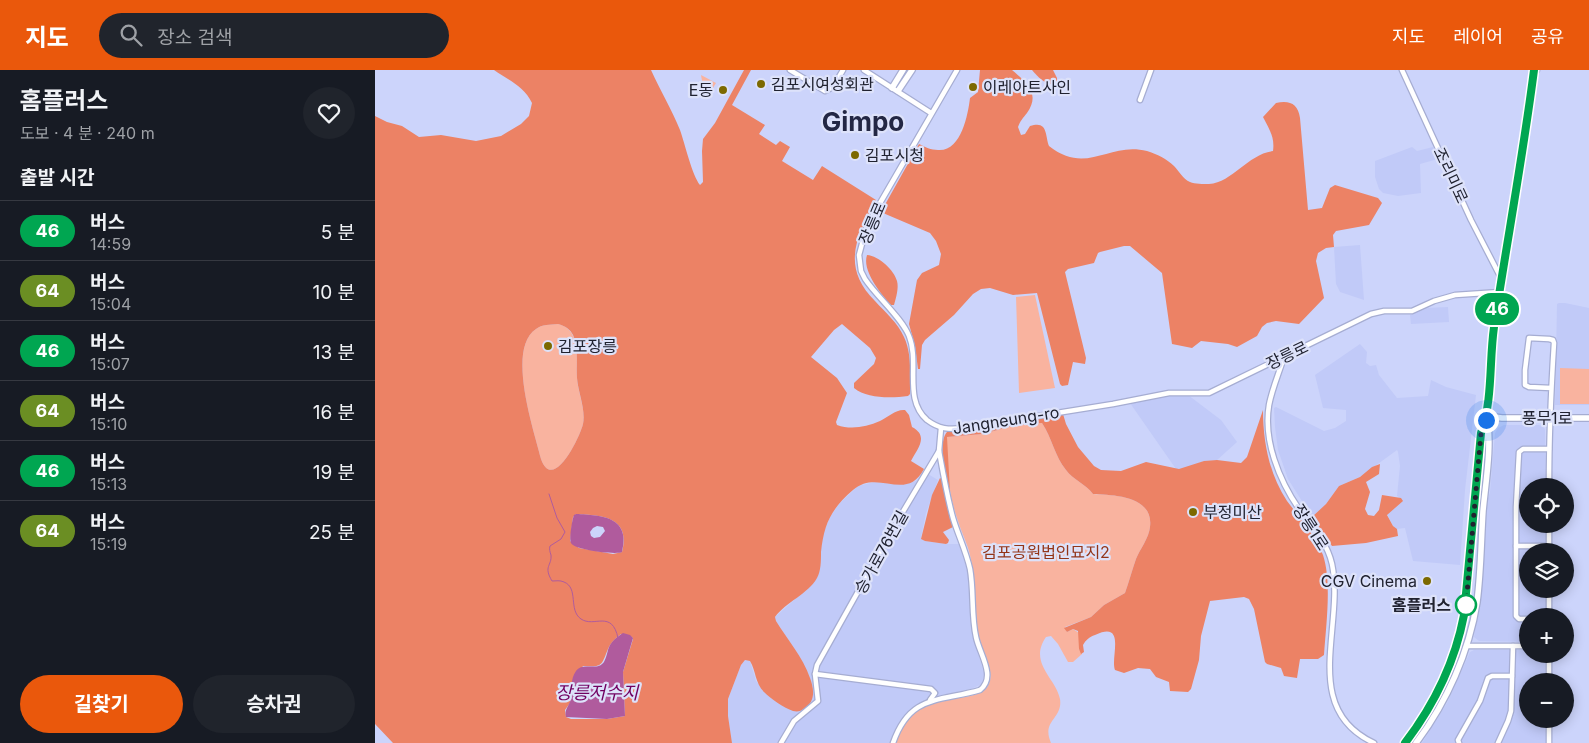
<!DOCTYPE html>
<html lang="ko">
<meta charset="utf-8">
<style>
body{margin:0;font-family:Inter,"Noto Sans KR",sans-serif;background:#20242c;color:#f1f3f6;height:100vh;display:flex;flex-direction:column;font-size:19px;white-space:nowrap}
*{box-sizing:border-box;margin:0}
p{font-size:16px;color:#9ea1a6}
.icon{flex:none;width:28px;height:28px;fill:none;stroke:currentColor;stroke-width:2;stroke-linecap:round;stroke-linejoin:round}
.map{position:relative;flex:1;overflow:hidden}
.details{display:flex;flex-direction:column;background:#171b24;width:375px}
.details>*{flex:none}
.badge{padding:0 10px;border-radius:16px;font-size:18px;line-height:32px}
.fabs{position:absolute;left:1144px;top:408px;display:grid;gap:10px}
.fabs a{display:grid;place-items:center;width:55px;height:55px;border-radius:50%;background:#171b24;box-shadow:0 2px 12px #0003;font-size:25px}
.you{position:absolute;width:25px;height:25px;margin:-12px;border:4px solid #fff;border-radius:50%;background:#1a73e8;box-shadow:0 0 0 8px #1a73e833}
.map>.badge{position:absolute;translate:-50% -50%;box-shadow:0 0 0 2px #fff}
h2{padding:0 20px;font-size:19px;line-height:45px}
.round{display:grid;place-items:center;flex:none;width:52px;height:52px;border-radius:26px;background:#20242c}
.head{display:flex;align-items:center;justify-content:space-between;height:85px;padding:0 20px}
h1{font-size:24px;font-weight:700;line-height:38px}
.cta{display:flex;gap:10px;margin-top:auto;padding:10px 20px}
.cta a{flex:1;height:58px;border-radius:30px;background:#ea580c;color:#fff;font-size:20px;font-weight:700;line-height:58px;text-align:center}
.cta a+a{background:#20242c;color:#f1f3f6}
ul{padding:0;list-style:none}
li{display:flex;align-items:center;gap:15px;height:60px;padding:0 20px;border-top:1px solid #363941}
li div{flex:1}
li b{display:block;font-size:19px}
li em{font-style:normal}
li .badge{min-width:55px;font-weight:700;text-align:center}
header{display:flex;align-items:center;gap:30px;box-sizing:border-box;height:70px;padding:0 25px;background:#ea580c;color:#fff}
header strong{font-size:24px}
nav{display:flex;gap:28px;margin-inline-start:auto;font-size:18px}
.search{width:350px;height:45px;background:#20242c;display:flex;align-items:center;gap:12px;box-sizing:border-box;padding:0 18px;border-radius:28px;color:#9ea1a6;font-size:19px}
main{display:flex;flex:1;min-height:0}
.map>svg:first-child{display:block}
.built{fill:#c1caf8}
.green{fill:#f9b39f}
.forest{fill:#ec8265;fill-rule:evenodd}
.water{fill:#b05b9d;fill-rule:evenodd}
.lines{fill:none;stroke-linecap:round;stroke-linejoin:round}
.stream{stroke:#b05b9d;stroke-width:1}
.minor-casing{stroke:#a6add2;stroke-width:7}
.tertiary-casing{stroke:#a6add2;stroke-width:8}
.secondary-casing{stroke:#a6add2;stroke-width:9}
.minor{stroke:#fff;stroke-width:4.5}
.tertiary{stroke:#fff;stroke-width:5.5}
.secondary{stroke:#fff;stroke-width:6}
.line-casing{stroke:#fff;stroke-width:11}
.line{stroke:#00a651;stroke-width:8}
.walk{stroke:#202230;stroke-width:5;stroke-dasharray:0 9}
.poi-dot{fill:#7c6900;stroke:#dde2fa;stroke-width:2}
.stop-dot{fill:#fff;stroke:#00a651;stroke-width:2.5}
.labels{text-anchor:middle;stroke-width:4.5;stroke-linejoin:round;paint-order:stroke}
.poi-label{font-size:16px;fill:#202230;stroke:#dde2fa;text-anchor:start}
.street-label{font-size:16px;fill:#202230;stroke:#dde2fa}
.park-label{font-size:16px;fill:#933519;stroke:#dde2fa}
.stop-label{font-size:16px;font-weight:bold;fill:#202230;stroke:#dde2fa;text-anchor:end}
.water-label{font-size:18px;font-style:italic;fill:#710061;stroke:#dde2fa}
.town-label{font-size:26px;font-weight:bold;fill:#232744;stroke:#dde2fa}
</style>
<header>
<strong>지도</strong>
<div class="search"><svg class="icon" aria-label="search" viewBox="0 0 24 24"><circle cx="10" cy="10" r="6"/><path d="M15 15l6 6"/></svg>장소 검색</div>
<nav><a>지도</a><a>레이어</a><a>공유</a></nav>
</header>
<main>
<section class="details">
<div class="head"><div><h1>홈플러스</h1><p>도보 · 4 분 · 240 m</p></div><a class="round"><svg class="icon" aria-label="heart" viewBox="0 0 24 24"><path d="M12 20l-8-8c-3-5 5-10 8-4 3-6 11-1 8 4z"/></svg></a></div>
<h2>출발 시간</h2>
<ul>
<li><span class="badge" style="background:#00a651;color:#fff">46</span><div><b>버스</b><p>14:59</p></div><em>5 분</em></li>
<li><span class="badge" style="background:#6b8e23;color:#fff">64</span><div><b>버스</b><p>15:04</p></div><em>10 분</em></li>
<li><span class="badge" style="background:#00a651;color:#fff">46</span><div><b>버스</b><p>15:07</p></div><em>13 분</em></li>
<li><span class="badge" style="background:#6b8e23;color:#fff">64</span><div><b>버스</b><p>15:10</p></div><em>16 분</em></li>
<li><span class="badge" style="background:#00a651;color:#fff">46</span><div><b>버스</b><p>15:13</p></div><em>19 분</em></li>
<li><span class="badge" style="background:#6b8e23;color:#fff">64</span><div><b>버스</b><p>15:19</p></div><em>25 분</em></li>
</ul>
<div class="cta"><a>길찾기</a><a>승차권</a></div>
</section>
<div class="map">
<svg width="1214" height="673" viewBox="0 0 1214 673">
<rect width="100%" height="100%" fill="#ccd4fb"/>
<g class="built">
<path d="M1037,77l5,4 16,-4 5,12 -18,5 1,29 -23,3 -15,-3 -4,-4 -4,-12v-16z"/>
<path d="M985,175l4,55 -24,-8 -4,-8 -2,-37z"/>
<path d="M1184,233h6l24,5v97h-34l2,-101z"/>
<path d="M1073,237l1,15 -38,2 -1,-9 15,-7z"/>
<path d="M985,274l7,8 -1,11 4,3 6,-1 3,10 18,23 31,-2 3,-16 15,7 30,8 -11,95 -5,75 -47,-4 -8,-33 -8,1 -4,-3 -6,-12 12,-17 -2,-1 3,-30 -2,-14 -1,-2 -37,27 -21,9 -13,18 -14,13 -24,-38 -10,-29 -3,-23 -1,-19 2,-1 48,24 11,-3 11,-7v-11l-23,-2 -8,-33z"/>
<path d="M813,325l33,25 16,22 -20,18 -13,1 -20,8h-8l-46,-66 37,-7z"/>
<path d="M1129,355h35l5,2 1,3 1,56h-19v38h19l-1,27h-18v38h19v27h-19v26l-48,-1 -5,-4 7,-48 6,-88 3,-9 5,-59 3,-5z"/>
<path d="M548,401l15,9 -12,33 -5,25 4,3 21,3h14l1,2 8,33 4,57 11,37 -2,11 -11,5 -34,7 -19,8 -12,10 -11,17 -5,12h-158l-4,-27v-17l13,-34 4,-5 5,1 6,20 9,11 6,6 22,13h7l10,-6v-27l-10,-21 -24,-36 -1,-4 36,-32 6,-8 5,-41 8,-19 9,-13 19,-18 16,-4 25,2 17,-3z"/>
<path d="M1108,580h44v4h18v27h-18v38h18l1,24h-124l25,-40 23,-51 4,-2z"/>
</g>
<g class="green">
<path d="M326,5l15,8 -8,13 -4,-3z"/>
<path d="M660,225l20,93 -36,5 -3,-96z"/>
<path d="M183,254c7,2 12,5 15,12 6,12 3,28 4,42 1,15 9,32 6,46 -3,13 -30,69 -42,35 -7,-29 -35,-110 -5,-130 6,-5 14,-4 22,-5z"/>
<path d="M1185,298l29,1v35h-29z"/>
<path d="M667,353c10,15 13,34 24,47 7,10 20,14 27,24 21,1 61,2 57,33 -1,11 -10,22 -14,32 -4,11 -7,23 -11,34l-21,12 -13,12 -26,10 2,5 6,-3 6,4v16l3,5 -9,8h-5l-10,-18 -7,-8 -5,1c-18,26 10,41 14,62 3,20 -19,21 -9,44h-156c7,-18 19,-34 38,-41 15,-5 49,-2 56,-18 6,-16 -8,-33 -11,-48 -5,-25 -2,-51 -7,-76 -2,-13 -8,-24 -12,-36 -10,-27 -14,-58 -12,-87l35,-3 35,-9z"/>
</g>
<g class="forest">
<path d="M119,0h157c9,20 21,40 29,60 5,14 12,45 20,55l3,-3 -1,-31 1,-12 12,-16 29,-53h7l-19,35 33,20 -6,9 17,11 4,-4 10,6 -8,14 31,19 9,-14 54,34c-20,37 -35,67 -1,101 10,11 23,22 29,36 8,17 6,38 6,57l-2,2c-16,2 -41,3 -54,-8v-5l20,-19 2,-6 -6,-10 -28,-24 -8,6 -23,27 26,21 10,15 -11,29 1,3c14,5 29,2 43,-4 8,-4 16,-12 25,-11l4,5 3,12c17,9 6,21 -1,34l13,8c-18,34 -46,-1 -71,21 -22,19 -29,34 -32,62 0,9 0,19 -4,26 -9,16 -31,24 -42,39l1,4c11,18 27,36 34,57 4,11 6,23 -6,31 -3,2 -6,3 -11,2 -9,-3 -22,-12 -29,-19 -9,-9 -8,-21 -14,-31l-5,-1 -4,5 -13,34v17l4,27h-339l-18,-19v-608l12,6 15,4 17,11 22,-2 35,6 25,-5 20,-12 8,-8 3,-13c-8,-17 -24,-23 -38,-33zM183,254c7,2 12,5 15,11 6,13 3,29 4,43 1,14 9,32 6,46 -3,13 -30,69 -42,35 -7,-29 -35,-110 -5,-130 6,-5 14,-4 22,-5zM201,444c26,1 55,3 46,38l-9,2 -34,-6 -9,-7 3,-24zM246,564l11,3 1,2 -10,33 2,44 -18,3h-36l-5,-2 -1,-7 5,-7 2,-20 11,-17c20,1 18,0 25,-17 3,-7 8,-11 13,-15z"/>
<path d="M605,0h32c14,12 29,23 15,43 -4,5 -7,8 -9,14l3,8 4,-1 5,-8c18,-6 15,9 19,20 38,30 60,-5 98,5 10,3 20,8 27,15 5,5 9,13 16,16 5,2 13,2 19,2 24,-2 39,-30 64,-33 2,-14 -4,-22 -10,-34l13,-14c14,-3 22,1 24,15l8,92 14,-2 8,-20 5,-3 43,13 4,5 -13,22 -33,6 -3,4 1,12 -8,1 -8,5 -2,8 8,37 -25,26 -23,-3 -9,2 -5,4 -5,9 -20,11 -9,-3 -27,-3 -9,7 -20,-4 -10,-71 -32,-27h-6l-24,6 -2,1 -4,10 -26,6 -3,3 21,86 -1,6 -12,-2 -5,23 -6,1 -2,-2 -23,-91 -24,2 -23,-7 -9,1 -8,5 -19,21 -29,25 -3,5 -2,24h-2l-3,-23 -6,-22 8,-44 5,-7 17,-8 2,-11 -5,-13 -6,-8 -47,-20 -1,-3 37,-66c6,3 12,6 19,6 23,2 30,-35 32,-52l8,-6z"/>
<path d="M657,0h21l4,8v6c-11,2 -18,-6 -25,-14z"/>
<path d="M492,185c12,1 27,15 30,26 2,7 -1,17 -3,24h-3l-3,-3c-9,-11 -26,-32 -21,-47z"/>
<path d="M888,340c0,31 6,64 24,91 13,17 28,34 36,54 9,27 3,71 1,100l-6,4h-18l-3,19 -13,-2 -3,-8 -14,-4 -2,-2 -11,-53 -5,-10 -5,-2 -34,4 -9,35 -2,24 -8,29 -3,3 -18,-1 -1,-9 -13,-5 -6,-8 -12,-1 -14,5 -9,-3c-5,-12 12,-50 -20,-35 -6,2 -9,5 -12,10l1,7 -3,2 -2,-5 -1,-18 -5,-2 -6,3 -3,-4 27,-11 13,-12 21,-12c4,-11 7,-23 11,-34 4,-10 13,-21 14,-32 4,-31 -36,-32 -57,-33 -7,-10 -20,-14 -27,-24 -11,-13 -14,-32 -24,-47l-25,2 -35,9 -35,3 3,55c-4,-14 -13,-49 -3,-60l116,-18 3,10 12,23 16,19 7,4 20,1 25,-9 33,7 25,-8 13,-1 24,3 6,-6z"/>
<path d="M1005,394l-1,10 -13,8 4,10 -5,17 3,6 6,1 5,-6 3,-15 19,3 2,3 -16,14 6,11 4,3 1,7 -32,7 -34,3 -20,-29 14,-13 13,-18 21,-9 12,-10z"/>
<path d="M565,408l2,1 12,46 -1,2 -10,5 6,8 -1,3 -2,1 -21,-3 -4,-2 11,-44z"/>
</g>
<g class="water">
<path d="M201,444c26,1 55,3 46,38 -6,3 -48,-2 -51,-9 -2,-4 1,-23 3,-28zM222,456l6,1 2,4 -5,6 -6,1 -3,-2 -1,-4 3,-4z"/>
<path d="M248,563l7,2 3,3 -10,34 2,44 -18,3 -41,-2c-2,-7 3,-11 5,-18 1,-9 -1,-20 5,-28 7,-10 21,1 28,-9 2,-4 3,-8 4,-12 2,-8 9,-13 15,-17z"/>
</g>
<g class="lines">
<path class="stream" d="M174,424l8,24 8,14 -4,7 -11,7c-1,3 0,6 1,9 1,11 -8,11 1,26 4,0 8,-1 12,1 15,6 4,28 17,37 13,9 31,-10 37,19"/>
<defs>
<g id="minor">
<path d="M415,0l35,21 8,-4 10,-17"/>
<path d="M489,0l67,43"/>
<path d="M582,0l-81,140 -10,19 -7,26 2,16 4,8c12,18 37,39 44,57 11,27 -6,63 18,84 12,9 22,10 36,8l150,-24 56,-11h40l162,-79 13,-3h28l22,-10 21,-6 45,-3"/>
<path d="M1027,0l69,150 31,60"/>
<path d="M765,30l11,-30"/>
<path d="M909,287c-5,16 -12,32 -15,48 -6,35 10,75 30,104 13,17 28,33 33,55 13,62 -33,144 42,179"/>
<path d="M1174,416c0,-48 2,-95 5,-143l-1,-3 -4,-1 -20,-1 -4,32v15l4,2 22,1"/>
<path d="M1174,454v27"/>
<path d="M1141,476h33"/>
<path d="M1174,519v27"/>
<path d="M1152,549h-8l-3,-3v-109l3,-55 4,-3h26"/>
<path d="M1092,576h60"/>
<path d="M440,604l116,15 4,4 -5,7"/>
<path d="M1174,611v-27"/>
<path d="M1174,649v24"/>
<path d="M406,673l13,-22 24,-20 -3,-27 2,-9 81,-145 41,-69 2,-23"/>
<path d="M518,673c17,-49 46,-41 87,-53 17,-13 -1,-37 -4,-53 -5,-22 -2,-46 -6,-68 -4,-18 -12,-34 -17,-51 -6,-22 -10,-45 -14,-67"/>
<path d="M1084,673l-1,-3 22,-39 8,-23 4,-2h20"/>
<path d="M1123,673l10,-22 3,-10 2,-65"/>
</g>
<g id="tertiary">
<path d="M517,18l11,-18"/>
<path d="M523,21l14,-21"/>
<path d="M1112,346l7,-86 23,-142 17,-118"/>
<path d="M1112,346l15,2h87"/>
<path d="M1030,673l29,-44 16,-35 12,-39 6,-37 13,-155 6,-17c5,31 -1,63 -4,95 -2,30 -2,61 -6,91 -8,50 -30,100 -61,141"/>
</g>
<path id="secondary" d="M1158,3l3,-3"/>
</defs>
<use href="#minor" class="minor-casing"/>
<use href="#tertiary" class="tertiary-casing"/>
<use href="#secondary" class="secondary-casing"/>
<use href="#minor" class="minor"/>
<use href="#tertiary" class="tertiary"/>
<use href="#secondary" class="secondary"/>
</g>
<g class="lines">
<defs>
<path id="line" d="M1030,673c29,-38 50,-81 59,-128l17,-182c12,-34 8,-71 13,-106 13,-86 29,-171 40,-257"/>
</defs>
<use href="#line" class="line-casing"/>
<use href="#line" class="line"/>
<path class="walk" d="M1091,535l15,-172 5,-13"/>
</g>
<g class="poi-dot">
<circle cx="386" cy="14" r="5"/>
<circle cx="598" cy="17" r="5"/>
<circle cx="348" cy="20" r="5"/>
<circle cx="480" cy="85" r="5"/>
<circle cx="173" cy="276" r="5"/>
<circle cx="818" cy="442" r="5"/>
<circle cx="1052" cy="511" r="5"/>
</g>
<circle class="stop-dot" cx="1091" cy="535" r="10"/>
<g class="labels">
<g class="poi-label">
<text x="396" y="20">김포시여성회관</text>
<text x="608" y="23">이레아트사인</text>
<text x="338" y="26" text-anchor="end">E동</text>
<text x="490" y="91">김포시청</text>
<text x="183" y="282">김포장릉</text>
<text x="828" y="448">부정미산</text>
<text x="1042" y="517" text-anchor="end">CGV Cinema</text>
</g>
<g class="street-label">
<text transform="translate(1076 105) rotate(65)" y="6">조리미로</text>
<text transform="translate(497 153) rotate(-67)" y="6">장릉로</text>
<text transform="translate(912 285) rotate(-26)" y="6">장릉로</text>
<text x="1172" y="354">풍무1로</text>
<text transform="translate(631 350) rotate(-9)" y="6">Jangneung-ro</text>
<text transform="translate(936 457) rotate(57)" y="6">장릉1로</text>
<text transform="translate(506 482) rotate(-61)" y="6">승가로76번길</text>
</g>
<g class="park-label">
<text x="671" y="488">김포공원법인묘지2</text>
</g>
<g class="stop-label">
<text x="1076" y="541">홈플러스</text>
</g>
<g class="water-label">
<text x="222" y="629">장릉저수지</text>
</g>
<g class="town-label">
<text x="488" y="61">Gimpo</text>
</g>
</g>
</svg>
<div class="fabs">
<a><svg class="icon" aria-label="locate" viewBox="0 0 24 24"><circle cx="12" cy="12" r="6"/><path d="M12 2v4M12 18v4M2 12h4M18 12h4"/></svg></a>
<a><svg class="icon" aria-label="layers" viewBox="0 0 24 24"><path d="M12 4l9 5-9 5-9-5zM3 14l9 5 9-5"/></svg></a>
<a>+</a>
<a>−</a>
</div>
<div class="you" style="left:1111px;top:350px"></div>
<b class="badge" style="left:1122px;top:239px;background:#00a651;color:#fff">46</b>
</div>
</main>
